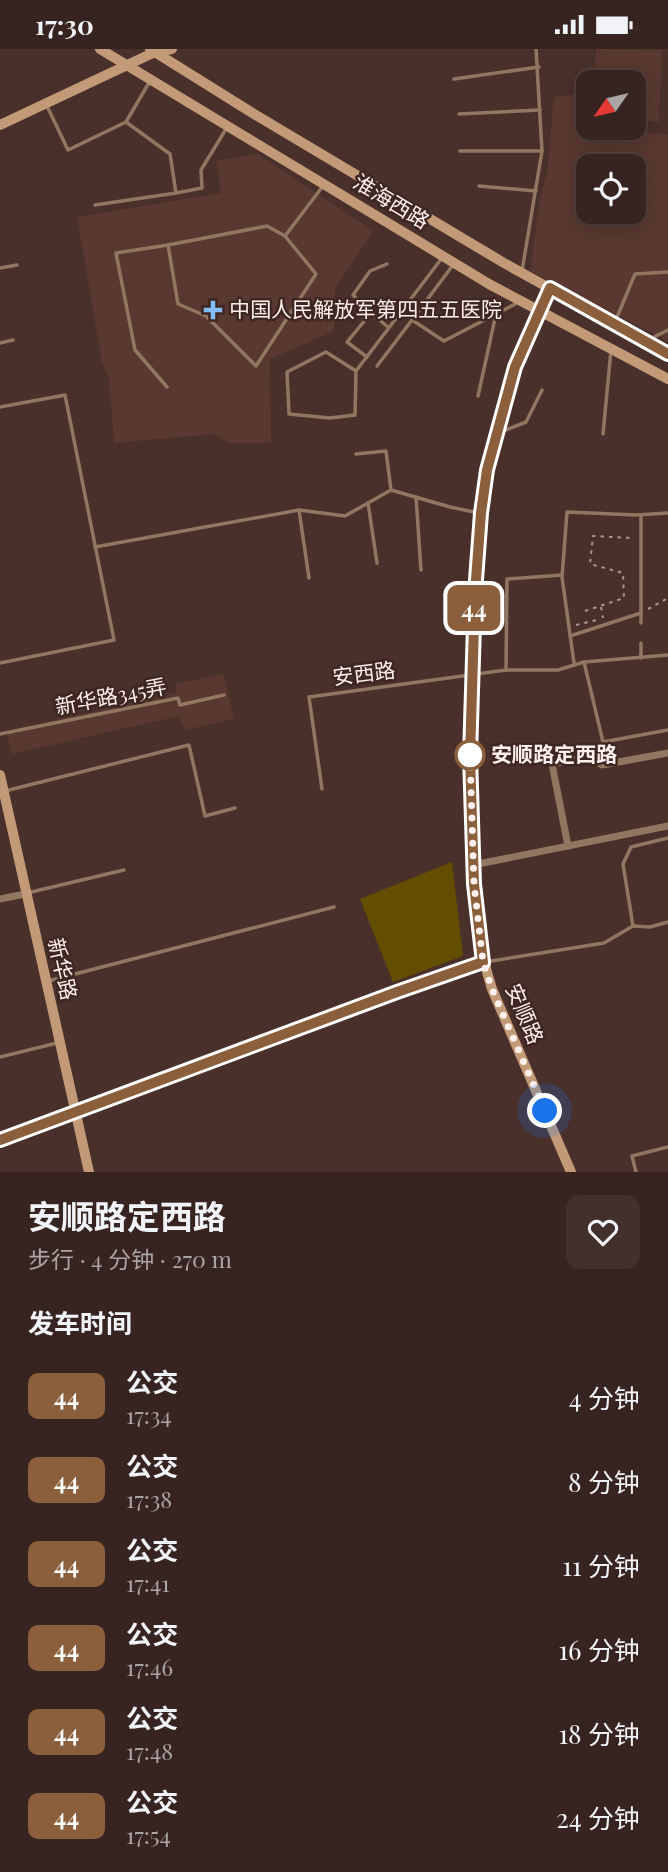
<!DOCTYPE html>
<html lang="zh">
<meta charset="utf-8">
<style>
body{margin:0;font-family:"Playfair Display","Noto Sans SC",serif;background:#42302d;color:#f1f3f6;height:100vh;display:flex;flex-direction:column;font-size:26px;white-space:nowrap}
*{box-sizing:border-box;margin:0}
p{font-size:23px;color:#aaa4a5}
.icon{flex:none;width:38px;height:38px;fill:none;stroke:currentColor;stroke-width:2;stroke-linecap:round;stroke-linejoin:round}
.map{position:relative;height:1123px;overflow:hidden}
.side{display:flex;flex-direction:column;background:#372420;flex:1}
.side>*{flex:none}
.badge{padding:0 14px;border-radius:10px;font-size:24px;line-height:46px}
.needle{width:46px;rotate:236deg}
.tools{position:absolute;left:576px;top:21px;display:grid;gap:14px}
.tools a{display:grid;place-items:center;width:70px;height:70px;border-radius:14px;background:#372420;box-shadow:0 4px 18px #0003,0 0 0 2px #51413e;font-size:35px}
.you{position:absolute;width:35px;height:35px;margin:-18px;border:5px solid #fff;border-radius:50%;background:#1a73e8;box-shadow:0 0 0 10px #1a73e833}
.map>.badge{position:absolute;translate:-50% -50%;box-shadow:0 0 0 4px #fff}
h2{padding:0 28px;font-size:26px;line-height:63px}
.round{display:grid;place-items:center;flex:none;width:74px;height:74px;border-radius:14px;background:#42302d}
.overview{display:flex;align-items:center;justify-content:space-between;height:119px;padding:0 28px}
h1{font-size:33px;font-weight:700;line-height:52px}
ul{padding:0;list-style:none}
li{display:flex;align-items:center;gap:21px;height:84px;padding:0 28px}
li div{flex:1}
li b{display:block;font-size:26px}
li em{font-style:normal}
li .badge{min-width:77px;font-weight:700;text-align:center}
.status{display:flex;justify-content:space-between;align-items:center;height:49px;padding:0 35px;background:#372420;direction:ltr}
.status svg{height:19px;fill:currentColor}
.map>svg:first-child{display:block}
.built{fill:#583830;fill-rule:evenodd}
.green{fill:#634e00}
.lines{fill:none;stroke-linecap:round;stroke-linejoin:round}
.path{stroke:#a99691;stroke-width:2;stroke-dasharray:3.5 5;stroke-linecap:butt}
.lane{stroke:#917761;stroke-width:3.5}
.street{stroke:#917761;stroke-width:7}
.secondary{stroke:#c39a77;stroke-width:10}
.line-casing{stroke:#fff;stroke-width:16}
.line{stroke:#8b5e3c;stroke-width:10}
.walk{stroke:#fdefec;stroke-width:7;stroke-dasharray:0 12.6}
.poi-dot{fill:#82bcfa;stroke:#3e2621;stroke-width:2.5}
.stop-dot{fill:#fff;stroke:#8b5e3c;stroke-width:3.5}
.labels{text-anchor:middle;stroke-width:5;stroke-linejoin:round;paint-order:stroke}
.street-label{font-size:21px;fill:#fdefec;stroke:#3e2621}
.poi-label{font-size:21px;fill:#fdefec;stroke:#3e2621;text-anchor:start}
.stop-label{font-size:21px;font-weight:bold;fill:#fdefec;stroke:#3e2621;text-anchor:start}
</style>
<div class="status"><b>17:30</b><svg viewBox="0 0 49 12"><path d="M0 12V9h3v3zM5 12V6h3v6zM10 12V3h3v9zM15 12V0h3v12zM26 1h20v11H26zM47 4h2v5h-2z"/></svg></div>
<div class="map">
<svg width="668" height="1123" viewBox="0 0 668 1123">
<rect width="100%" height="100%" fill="#49302a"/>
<g class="built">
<path d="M596,0l66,1 -3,72 -25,-3v-37h-40z"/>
<path d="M578,45l10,34h26l54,7v206l-138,-70 10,-72 7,-26 7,-76zM588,117h46v46h-46z"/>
<path d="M258,105l115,77 -38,58 -1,42 -64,28 1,84h-42l-15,-9 -100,9 -5,-65 -7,-15 -25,-146 144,-24 -5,-32z"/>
<path d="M224,625l10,45 -50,11 -5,-14 -167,38 -6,-23 171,-38 -2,-9z"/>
</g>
<path class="green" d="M452,813l11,94 -70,26 -33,-83z"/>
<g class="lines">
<g class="path">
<path d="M601,558l2,11"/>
<path d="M648,560l20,-11"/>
<path d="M585,562l39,-13 -1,-25 -33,-9 3,-28 40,2"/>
<path d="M576,576l21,-5"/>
</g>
<g class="lane">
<path d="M454,30l85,-12"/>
<path d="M46,55l22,46 58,-28 24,-41"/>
<path d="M459,65l81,-4"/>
<path d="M126,73l44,32 6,39 26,-5 -1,-18 25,-41"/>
<path d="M460,102h82"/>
<path d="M479,137l57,5"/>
<path d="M95,156l81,-12"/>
<path d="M285,187l-18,-10 -99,19 10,59 28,12 50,50 60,-92 -31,-38 38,-50"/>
<path d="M453,216l-41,55 32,21 75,-39"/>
<path d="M0,219l17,-3"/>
<path d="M522,222l20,-120 -6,-102"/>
<path d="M371,264l17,14"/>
<path d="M615,273l20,-48 33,-2"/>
<path d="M648,291l20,-10"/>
<path d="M0,294l13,-3"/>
<path d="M367,308l-20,-15 24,-29 -18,-18 17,-24 17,-7"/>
<path d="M377,317l35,-46"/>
<path d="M356,322l-30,-19 -39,20 2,42 41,4 25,-3 1,-44 86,-113"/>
<path d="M167,338l-32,-37 -19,-97 52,-8"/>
<path d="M478,347l18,-82"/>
<path d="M0,358l65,-12 49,245 -114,23"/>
<path d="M498,384l28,-11 16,-32"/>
<path d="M603,385l8,-84"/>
<path d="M356,405l30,-3 5,39"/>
<path d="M416,448l5,73"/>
<path d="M368,454l9,60"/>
<path d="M299,461l10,68"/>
<path d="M95,498l204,-37 46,6 46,-26 59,17 29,6"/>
<path d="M641,564v10"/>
<path d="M570,587l71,-23v-98"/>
<path d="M641,609v-15"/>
<path d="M584,613l19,80 65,-12"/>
<path d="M574,614l-12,-86 5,-65 69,3 32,-2"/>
<path d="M506,621l1,-91 55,-4"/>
<path d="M0,685l178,-36 2,7 44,-10"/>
<path d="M322,740l-13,-92 197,-27h52l26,-8 84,-7"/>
<path d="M5,742l184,-46 16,71 30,-8"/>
<path d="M27,844l97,-23"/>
<path d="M633,877l-10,-62 8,-17 37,-9"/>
<path d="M485,913l119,-19 29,-17 17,1 18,-5"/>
<path d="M48,932l286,-74"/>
<path d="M0,1008l57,-14"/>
<path d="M636,1123l-4,-16 36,-9"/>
</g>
<g class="street">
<path d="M568,797l-16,-82 35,-7 15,8 66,-12"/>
<path d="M473,816l195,-39"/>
<path d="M0,850l25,-5"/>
</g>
<g class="secondary">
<path d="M100,0l389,235 179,95"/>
<path d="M150,0l104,65 250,149 164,91"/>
<path d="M0,76l155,-73 17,-3"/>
<path d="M550,238c-29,57 -53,122 -64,185 -10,67 -12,134 -13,201 0,37 -2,74 -1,111 2,69 -2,139 20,205l79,183"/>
<path d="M0,726l89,397"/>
<path d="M0,1091l397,-148 86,-30"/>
</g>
</g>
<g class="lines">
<defs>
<path id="line" d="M0,1091l397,-148 86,-30 -9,-78 -4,-128 5,-163 6,-80 6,-43 28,-103 35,-79 118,66"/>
</defs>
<use href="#line" class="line-casing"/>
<use href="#line" class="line"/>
<path class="walk" d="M470,706l4,129 9,78 9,27 53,122"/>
</g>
<path class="poi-dot" d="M209.5 250.5h7v7h7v7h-7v7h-7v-7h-7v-7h7z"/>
<circle class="stop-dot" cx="470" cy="706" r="14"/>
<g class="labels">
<g class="street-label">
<text transform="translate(391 153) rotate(31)" y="7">淮海西路</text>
<text transform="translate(364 625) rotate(-7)" y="7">安西路</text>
<text transform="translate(111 648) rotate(-11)" y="7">新华路345弄</text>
<text transform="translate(62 920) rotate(77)" y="7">新华路</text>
<text transform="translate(524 965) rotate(67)" y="7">安顺路</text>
</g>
<g class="poi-label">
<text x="229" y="268">中国人民解放军第四五五医院</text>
</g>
<g class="stop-label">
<text x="491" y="713">安顺路定西路</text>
</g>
</g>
</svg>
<div class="tools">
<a><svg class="needle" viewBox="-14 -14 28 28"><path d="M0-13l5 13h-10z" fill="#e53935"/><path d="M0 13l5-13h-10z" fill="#aaa4a5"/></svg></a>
<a><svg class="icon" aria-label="locate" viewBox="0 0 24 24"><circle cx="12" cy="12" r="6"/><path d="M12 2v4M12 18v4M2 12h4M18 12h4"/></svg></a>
</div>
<div class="you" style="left:545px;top:1062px"></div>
<b class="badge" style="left:474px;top:559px;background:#8b5e3c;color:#fff">44</b>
</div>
<section class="side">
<div class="overview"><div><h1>安顺路定西路</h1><p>步行 · 4 分钟 · 270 m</p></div><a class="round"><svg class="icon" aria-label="heart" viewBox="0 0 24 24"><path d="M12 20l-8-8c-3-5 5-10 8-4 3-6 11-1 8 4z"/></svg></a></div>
<h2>发车时间</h2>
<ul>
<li><span class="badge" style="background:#8b5e3c;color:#fff">44</span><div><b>公交</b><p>17:34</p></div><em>4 分钟</em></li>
<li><span class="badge" style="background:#8b5e3c;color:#fff">44</span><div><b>公交</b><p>17:38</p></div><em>8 分钟</em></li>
<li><span class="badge" style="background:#8b5e3c;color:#fff">44</span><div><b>公交</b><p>17:41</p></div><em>11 分钟</em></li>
<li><span class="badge" style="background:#8b5e3c;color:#fff">44</span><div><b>公交</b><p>17:46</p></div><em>16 分钟</em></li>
<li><span class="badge" style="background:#8b5e3c;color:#fff">44</span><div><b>公交</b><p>17:48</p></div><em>18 分钟</em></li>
<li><span class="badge" style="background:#8b5e3c;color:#fff">44</span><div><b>公交</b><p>17:54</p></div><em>24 分钟</em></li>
</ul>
</section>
